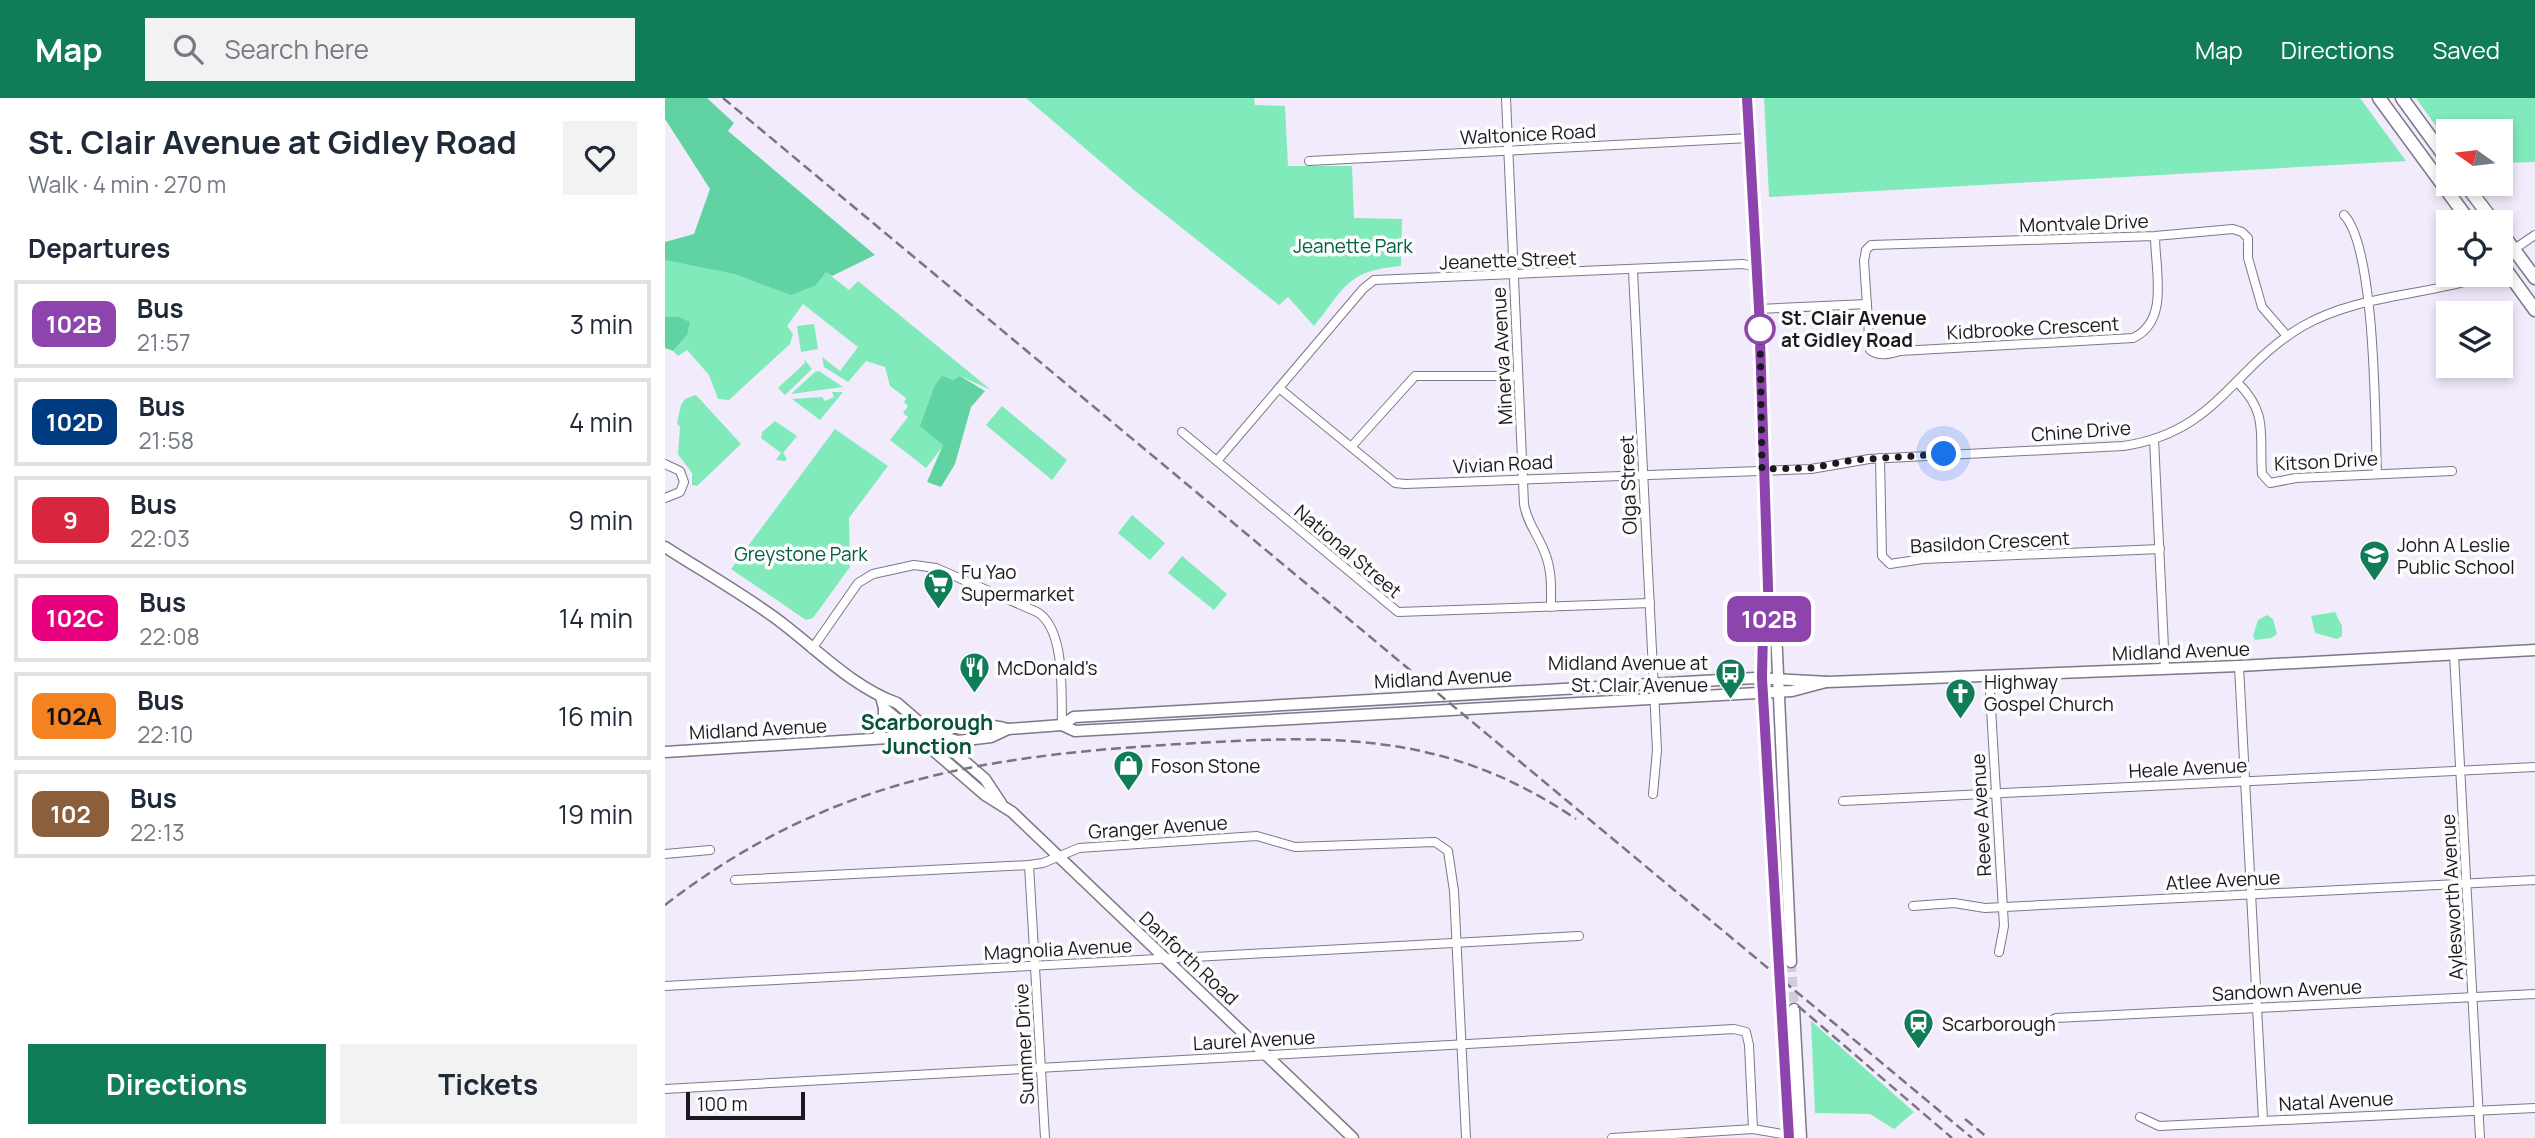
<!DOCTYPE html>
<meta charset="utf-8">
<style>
body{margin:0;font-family:Manrope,sans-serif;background:#f2f2f3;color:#1f2937;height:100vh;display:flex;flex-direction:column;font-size:26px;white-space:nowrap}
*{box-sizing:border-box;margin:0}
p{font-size:23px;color:#747a83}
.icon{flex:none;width:38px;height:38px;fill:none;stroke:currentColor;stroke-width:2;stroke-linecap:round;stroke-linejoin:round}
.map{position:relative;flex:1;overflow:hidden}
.sheet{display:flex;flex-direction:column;background:#fff;width:665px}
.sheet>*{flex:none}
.badge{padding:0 14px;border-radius:10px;font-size:24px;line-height:46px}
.needle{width:46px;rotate:284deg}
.controls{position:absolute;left:1771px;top:21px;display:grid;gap:14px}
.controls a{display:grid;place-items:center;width:77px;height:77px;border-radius:0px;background:#fff;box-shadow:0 4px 10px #0003;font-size:35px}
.scale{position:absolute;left:21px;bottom:18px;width:119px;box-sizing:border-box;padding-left:7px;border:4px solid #1c1820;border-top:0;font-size:19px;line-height:24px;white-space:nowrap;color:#1c1820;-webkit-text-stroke:5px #fcfcfc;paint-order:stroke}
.you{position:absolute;width:35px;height:35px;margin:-18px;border:5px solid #fff;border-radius:50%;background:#1a73e8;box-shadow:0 0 0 10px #1a73e833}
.map>.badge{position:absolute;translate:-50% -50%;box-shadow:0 0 0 4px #fff}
h2{padding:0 28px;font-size:26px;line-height:63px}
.round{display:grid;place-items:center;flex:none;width:74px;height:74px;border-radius:0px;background:#f2f2f3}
.overview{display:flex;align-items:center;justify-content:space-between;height:119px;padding:0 28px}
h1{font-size:33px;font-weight:700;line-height:52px}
.action{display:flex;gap:14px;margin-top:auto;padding:14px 28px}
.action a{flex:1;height:80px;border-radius:0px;background:#117d58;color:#fff;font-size:28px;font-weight:700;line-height:80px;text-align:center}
.action a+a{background:#f2f2f3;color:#1f2937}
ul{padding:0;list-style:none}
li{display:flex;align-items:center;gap:21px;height:88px;margin:0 14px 10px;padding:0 14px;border:4px solid #e0e1e3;border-radius:0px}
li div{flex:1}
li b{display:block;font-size:26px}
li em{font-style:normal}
li .badge{min-width:77px;font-weight:700;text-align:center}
header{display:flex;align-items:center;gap:42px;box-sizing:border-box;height:98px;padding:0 35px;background:#117d58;color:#fff}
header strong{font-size:33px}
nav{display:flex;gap:38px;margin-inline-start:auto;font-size:24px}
.search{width:490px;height:63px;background:#f2f2f3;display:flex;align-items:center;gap:18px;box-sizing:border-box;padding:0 24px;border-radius:0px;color:#747a83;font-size:26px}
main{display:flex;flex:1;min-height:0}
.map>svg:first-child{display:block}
.green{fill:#80eabb}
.forest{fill:#61d3a3}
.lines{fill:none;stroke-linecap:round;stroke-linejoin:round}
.secondary-tunnel{stroke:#d2cbdb;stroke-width:10;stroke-dasharray:10 5;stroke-linecap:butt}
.minor-casing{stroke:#7f778a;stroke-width:10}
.secondary-casing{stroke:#7f778a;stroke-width:13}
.primary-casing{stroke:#7f778a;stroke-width:15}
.minor{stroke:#fff;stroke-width:8}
.secondary{stroke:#fff;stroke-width:10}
.primary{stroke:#fff;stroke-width:12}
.rail{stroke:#79747f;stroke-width:2.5;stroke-dasharray:10 5;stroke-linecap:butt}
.line-casing{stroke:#fff;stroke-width:16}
.line{stroke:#8e44ad;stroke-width:10}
.walk{stroke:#1c1820;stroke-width:7;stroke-dasharray:0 12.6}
.stop-dot{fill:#fff;stroke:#8e44ad;stroke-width:3.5}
.labels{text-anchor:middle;stroke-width:7;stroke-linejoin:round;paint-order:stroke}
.street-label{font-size:19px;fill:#1c1820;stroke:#fcfcfc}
.park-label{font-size:19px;fill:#006042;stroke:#fcfcfc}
.stop-label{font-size:19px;font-weight:bold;fill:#1c1820;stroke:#fcfcfc;text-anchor:start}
.poi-label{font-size:19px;fill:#1c1820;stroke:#fcfcfc;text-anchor:start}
.neighbourhood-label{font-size:21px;font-weight:bold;fill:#065138;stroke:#fcfcfc}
</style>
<header>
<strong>Map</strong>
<div class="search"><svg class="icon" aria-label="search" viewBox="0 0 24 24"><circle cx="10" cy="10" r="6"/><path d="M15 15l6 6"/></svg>Search here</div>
<nav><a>Map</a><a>Directions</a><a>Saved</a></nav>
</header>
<main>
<section class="sheet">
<div class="overview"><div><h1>St. Clair Avenue at Gidley Road</h1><p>Walk · 4 min · 270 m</p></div><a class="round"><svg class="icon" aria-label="heart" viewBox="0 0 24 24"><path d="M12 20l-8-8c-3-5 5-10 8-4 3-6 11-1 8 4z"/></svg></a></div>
<h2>Departures</h2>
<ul>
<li><span class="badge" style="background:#8e44ad;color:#fff">102B</span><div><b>Bus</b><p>21:57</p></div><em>3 min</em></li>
<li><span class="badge" style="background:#003b80;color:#fff">102D</span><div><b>Bus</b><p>21:58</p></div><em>4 min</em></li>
<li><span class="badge" style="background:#d7263d;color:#fff">9</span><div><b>Bus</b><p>22:03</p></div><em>9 min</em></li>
<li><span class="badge" style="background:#e6007e;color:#fff">102C</span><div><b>Bus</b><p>22:08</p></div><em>14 min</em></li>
<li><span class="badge" style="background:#f58220;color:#111">102A</span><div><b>Bus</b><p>22:10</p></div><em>16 min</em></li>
<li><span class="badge" style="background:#8b5e3c;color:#fff">102</span><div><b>Bus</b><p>22:13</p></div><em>19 min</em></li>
</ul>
<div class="action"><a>Directions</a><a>Tickets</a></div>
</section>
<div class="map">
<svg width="1870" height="1040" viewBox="0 0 1870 1040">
<rect width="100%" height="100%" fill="#f2ebfc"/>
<g class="green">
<path d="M361,0h228l1,7 30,1 3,60h64l2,52 48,1 -1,47c-55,5 -54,20 -87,60l-26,-29 -9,8 -145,-115z"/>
<path d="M1099,0h596l46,63 -637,36z"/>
<path d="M1751,0h119v64l-34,1v-32h-53v12z"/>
<path d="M84,159l77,15 23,18 9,-9 133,109 -31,-14 -7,4 -11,-3 -7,8 9,60 -18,23 -36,-28 18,-23 -5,-4 5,-7 -4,-4 2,-4 -16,-12 -5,-19 -19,-6 -18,21 -24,-15 -2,-10 18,14 18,-24 -55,-43 -16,22 6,8 -3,10 -61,56 -11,-1 -9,-24 -22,-25 -9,6 -5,-5 14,-16 -22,-6v-69z"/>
<path d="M149,226l4,25 -17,3 -4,-26z"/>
<path d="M139,261l8,10 -27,26 -7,-7 27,-25z"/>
<path d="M154,273l24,16 -52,7 24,-22z"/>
<path d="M167,294h11l-23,28 -28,-21 30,-2 3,4 9,-4z"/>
<path d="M31,297l45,49 -44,42 -5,-1v-12l-14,-19 2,-27 -3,-4 4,-18 4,-6z"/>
<path d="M337,308l65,54 -15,20 -66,-55z"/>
<path d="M110,323l22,15 -14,17 4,6 -2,2 -9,-1 5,-7 -20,-15 1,-6z"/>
<path d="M170,331l53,37 -39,52 1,49 -37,51 -7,2 -75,-51z"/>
<path d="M467,417l33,28 -15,17 -32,-27z"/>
<path d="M517,458l45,38 -13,16 -46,-37z"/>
<path d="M1670,514l7,14v10l-5,3 -22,-6 -4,-17z"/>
<path d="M1602,517l6,4 4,15 -6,4 -16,2 -2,-4 5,-16z"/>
<path d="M1146,923l103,91 -20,17 -24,-15 -55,-1z"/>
</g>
<g class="forest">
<path d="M0,0h42l27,25 -6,8 147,124 -43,21 -6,-4 -10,13 -25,10 -56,-21 -70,-14v-18l29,-8 16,-45 -45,-70z"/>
<path d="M0,219h13l12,5 -3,13 -14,16 -8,-3z"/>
<path d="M277,278l11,4 7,-4 25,15 -14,16 -16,57 -14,23 -14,-5 16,-37 -23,-19 15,-41z"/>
</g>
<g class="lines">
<g class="secondary-tunnel">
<path d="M1113,853l2,45"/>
<path d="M1126,864l3,47"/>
</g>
<defs>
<g id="minor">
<path d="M841,0l18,406c3,20 16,33 22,52 6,16 5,34 5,51"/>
<path d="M644,63l440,-23"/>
<path d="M1679,117c32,33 31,208 33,259"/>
<path d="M1490,138c0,34 15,85 -22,102l-233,13c-10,3 -21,6 -30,-1l-6,-89 2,-11 5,-5 284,-9 78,-7 9,3 6,6v20l14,49 25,29"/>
<path d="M1836,160l34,-23"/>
<path d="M968,173l24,479 -4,44"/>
<path d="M1094,211l108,-5"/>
<path d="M1573,285c31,31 21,52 24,91l8,9 26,-5 156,-7"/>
<path d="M614,290l116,95 10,1 406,-15 58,-10 254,-13c95,-14 109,-79 180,-120 48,-28 109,-30 161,-44l15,-7"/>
<path d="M517,334l216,180 252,-9"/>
<path d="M1489,341l11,230"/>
<path d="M687,348l63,-70h103"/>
<path d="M1215,360l2,98 8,8 33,-5 237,-10"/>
<path d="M552,363l146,-172 11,-9 369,-16 13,3"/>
<path d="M0,366l15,7 4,11 -4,10 -15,6"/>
<path d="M147,551l46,-66 15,-9 41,-9 22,3 101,44c29,17 24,82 25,113"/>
<path d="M1789,556l26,484"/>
<path d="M1574,568l24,454"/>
<path d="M1324,577l15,251 -5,26"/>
<path d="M1178,703l692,-34"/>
<path d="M0,756l45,-4"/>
<path d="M364,767l16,273"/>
<path d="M70,782l294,-15 14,-2 36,-15 178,-12 38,11 140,-5 13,9 6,40 12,247"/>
<path d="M1248,808l41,-3 31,5 550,-28"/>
<path d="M0,888l914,-50"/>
<path d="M1376,927l15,-7 479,-24"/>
<path d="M0,991l1069,-60 12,3 3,13 4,84"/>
<path d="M1475,1019l19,9 376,-18"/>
<path d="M947,1040l141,-9 41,7"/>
</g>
<g id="secondary">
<path d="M1082,0l12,211 10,309 7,16 1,18 14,310"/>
<path d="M0,449c36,23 74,45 109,70 40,29 76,69 123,86l88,76 16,24"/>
<path d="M1104,520l-6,13 -1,47 16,273"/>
<path d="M216,599l3,11 101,87 27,17 341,326"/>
<path d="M397,627l13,6 717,-40 34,-9"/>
<path d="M271,637c22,-12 49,-12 72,-6"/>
<path d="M212,640l7,-14v-16"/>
<path d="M0,654l271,-17 22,6 33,-4 17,-8 54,-4 12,-8 681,-39 73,4 411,-16 296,-16"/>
<path d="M1115,898l9,142"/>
<path d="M1129,911l7,129"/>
</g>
<g id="primary">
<path d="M1714,0l91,124"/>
<path d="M1737,0l46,63"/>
<path d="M1800,86l29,38"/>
<path d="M1836,134l34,46"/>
<path d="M1836,165l34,47"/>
</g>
</defs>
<use href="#minor" class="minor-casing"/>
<use href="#secondary" class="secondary-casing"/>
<use href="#primary" class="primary-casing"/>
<use href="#minor" class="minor"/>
<use href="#secondary" class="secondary"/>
<use href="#primary" class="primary"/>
<g class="rail">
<path d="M58,0l1249,1040"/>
<path d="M0,807c162,-125 316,-149 515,-161 150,-9 265,-14 396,75"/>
<path d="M1133,908l154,132"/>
<path d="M1300,1021l23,19"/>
</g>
</g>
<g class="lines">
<defs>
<path id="line" d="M1082,0l12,211 10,309 -6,13 -1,47 27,460"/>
</defs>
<use href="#line" class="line-casing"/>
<use href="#line" class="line"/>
<path class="walk" d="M1095,231l2,140 49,-1 42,-8 91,-6"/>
</g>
<defs>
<symbol id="school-pin" viewBox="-11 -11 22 30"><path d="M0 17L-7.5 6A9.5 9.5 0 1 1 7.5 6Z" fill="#117d58" stroke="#fcfcfc"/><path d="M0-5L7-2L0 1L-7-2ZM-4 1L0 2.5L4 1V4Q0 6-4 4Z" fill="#fff"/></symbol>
<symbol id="supermarket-pin" viewBox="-11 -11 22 30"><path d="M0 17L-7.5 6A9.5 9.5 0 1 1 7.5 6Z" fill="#117d58" stroke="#fcfcfc"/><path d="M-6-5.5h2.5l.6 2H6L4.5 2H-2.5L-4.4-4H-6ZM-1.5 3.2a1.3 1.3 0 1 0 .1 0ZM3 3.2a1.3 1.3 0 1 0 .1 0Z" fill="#fff"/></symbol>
<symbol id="restaurant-pin" viewBox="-11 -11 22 30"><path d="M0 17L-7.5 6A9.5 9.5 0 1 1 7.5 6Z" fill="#117d58" stroke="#fcfcfc"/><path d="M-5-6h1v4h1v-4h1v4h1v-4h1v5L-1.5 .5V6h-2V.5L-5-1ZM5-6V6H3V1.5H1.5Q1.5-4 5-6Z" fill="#fff"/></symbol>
<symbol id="bus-pin" viewBox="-11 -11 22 30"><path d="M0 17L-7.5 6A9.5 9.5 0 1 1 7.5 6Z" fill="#117d58" stroke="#fcfcfc"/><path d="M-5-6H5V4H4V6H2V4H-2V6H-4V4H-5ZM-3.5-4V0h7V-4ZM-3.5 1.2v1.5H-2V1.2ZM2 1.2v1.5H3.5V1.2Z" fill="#fff"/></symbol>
<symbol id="church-pin" viewBox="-11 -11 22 30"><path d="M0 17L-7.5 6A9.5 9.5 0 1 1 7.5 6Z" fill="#117d58" stroke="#fcfcfc"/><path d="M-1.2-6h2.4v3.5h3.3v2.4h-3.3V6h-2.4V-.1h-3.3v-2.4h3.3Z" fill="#fff"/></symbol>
<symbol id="shop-pin" viewBox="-11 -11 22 30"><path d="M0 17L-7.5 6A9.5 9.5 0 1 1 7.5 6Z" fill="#117d58" stroke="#fcfcfc"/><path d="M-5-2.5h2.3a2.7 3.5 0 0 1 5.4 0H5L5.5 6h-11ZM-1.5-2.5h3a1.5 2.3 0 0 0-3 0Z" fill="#fff"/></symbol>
<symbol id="station-pin" viewBox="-11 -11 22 30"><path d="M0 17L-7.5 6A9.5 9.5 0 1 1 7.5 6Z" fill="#117d58" stroke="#fcfcfc"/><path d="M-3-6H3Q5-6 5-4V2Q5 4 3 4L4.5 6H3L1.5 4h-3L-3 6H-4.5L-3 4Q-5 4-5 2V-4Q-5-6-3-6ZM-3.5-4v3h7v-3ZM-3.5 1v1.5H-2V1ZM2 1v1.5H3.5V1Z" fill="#fff"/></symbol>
</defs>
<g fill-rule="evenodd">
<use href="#school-pin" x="1692" y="440" width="35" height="47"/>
<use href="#supermarket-pin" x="256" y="468" width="35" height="47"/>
<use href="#restaurant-pin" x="292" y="552" width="35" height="47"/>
<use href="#bus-pin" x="1048" y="558" width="35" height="47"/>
<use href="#church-pin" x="1278" y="578" width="35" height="47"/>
<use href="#shop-pin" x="446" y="650" width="35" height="47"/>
<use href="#station-pin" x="1236" y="908" width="35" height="47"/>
</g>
<circle class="stop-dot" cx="1095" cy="231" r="14"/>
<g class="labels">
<g class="street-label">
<text transform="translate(863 36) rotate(-3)" y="7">Waltonice Road</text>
<text transform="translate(1419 125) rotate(-2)" y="7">Montvale Drive</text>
<text transform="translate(843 162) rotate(-2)" y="7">Jeanette Street</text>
<text transform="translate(1368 230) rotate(-3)" y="7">Kidbrooke Crescent</text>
<text transform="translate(837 258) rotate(-93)" y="7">Minerva Avenue</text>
<text transform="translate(1416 333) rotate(-4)" y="7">Chine Drive</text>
<text transform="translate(1661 363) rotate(-3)" y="7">Kitson Drive</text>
<text transform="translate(838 366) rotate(-3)" y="7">Vivian Road</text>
<text transform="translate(963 387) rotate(-92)" y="7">Olga Street</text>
<text transform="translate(1325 444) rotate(-3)" y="7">Basildon Crescent</text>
<text transform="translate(683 453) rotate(40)" y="7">National Street</text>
<text transform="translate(1516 553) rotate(-2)" y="7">Midland Avenue</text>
<text transform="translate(778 580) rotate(-3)" y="7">Midland Avenue</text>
<text transform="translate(93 631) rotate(-3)" y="7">Midland Avenue</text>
<text transform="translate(1523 670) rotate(-3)" y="7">Heale Avenue</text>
<text transform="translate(1316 717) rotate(-93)" y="7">Reeve Avenue</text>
<text transform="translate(493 729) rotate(-4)" y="7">Granger Avenue</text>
<text transform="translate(1558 782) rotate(-3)" y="7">Atlee Avenue</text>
<text transform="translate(1787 799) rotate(-93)" y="7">Aylesworth Avenue</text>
<text transform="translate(393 851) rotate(-3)" y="7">Magnolia Avenue</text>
<text transform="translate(524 860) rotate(43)" y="7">Danforth Road</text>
<text transform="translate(1622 892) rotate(-3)" y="7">Sandown Avenue</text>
<text transform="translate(589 942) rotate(-3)" y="7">Laurel Avenue</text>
<text transform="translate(359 946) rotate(-93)" y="7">Summer Drive</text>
<text transform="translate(1671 1003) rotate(-3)" y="7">Natal Avenue</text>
</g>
<g class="park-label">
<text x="688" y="155">Jeanette Park</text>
<text x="136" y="463">Greystone Park</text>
</g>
<g class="stop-label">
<text x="1116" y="227">St. Clair Avenue<tspan x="1116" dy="22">at Gidley Road</tspan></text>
</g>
<g class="poi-label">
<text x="1732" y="454">John A Leslie<tspan x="1732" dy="22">Public School</tspan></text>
<text x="296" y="481">Fu Yao<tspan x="296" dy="22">Supermarket</tspan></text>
<text x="1043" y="572" text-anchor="end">Midland Avenue at<tspan x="1043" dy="22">St. Clair Avenue</tspan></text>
<text x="332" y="577">McDonald's</text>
<text x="1319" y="591">Highway<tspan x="1319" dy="22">Gospel Church</tspan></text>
<text x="486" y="675">Foson Stone</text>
<text x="1277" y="933">Scarborough</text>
</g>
<g class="neighbourhood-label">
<text x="262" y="632">Scarborough<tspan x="262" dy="24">Junction</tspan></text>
</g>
</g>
</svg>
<div class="controls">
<a><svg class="needle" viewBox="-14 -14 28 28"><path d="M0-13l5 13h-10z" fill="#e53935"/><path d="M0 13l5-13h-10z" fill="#747a83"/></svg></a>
<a><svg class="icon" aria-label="locate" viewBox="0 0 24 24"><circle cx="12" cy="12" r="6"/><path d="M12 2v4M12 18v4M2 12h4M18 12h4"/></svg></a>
<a><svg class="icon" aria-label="layers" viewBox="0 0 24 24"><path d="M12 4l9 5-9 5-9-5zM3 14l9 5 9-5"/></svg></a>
</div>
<div class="scale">100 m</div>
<div class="you" style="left:1279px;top:356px"></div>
<b class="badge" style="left:1104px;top:521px;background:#8e44ad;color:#fff">102B</b>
</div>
</main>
